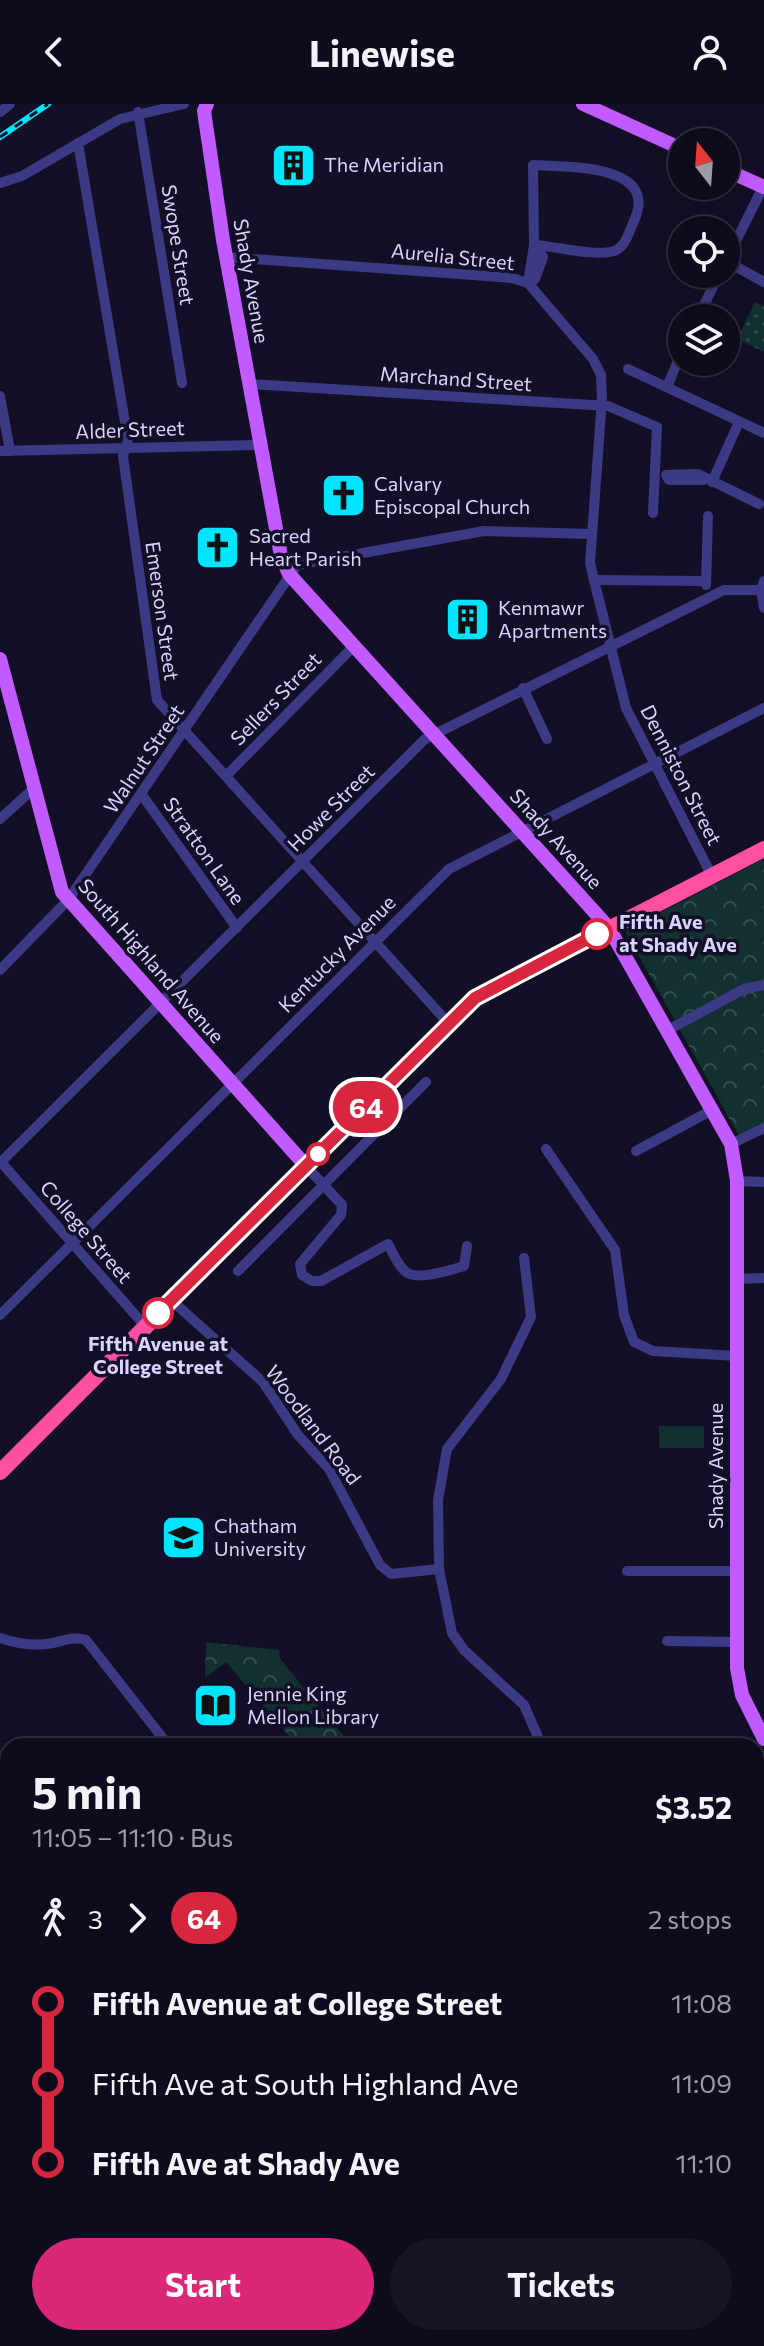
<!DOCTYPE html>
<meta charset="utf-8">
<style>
body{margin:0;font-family:Commissioner,sans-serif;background:#171425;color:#f1f3f6;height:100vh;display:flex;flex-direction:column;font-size:30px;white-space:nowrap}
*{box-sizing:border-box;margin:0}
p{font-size:26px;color:#9b9ba3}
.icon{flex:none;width:44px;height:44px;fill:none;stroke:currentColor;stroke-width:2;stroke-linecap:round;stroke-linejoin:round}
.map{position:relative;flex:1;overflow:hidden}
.drawer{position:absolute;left:0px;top:1634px;width:764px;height:608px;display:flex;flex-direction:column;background:#0e0b1c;border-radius:24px 24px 0 0;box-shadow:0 8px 32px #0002,0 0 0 2px #2e2b3b}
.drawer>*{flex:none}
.badge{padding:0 16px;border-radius:26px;font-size:28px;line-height:52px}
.needle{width:52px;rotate:343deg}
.buttons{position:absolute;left:668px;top:24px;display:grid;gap:16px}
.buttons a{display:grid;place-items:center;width:72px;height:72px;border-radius:50%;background:#0e0b1c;box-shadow:0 8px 32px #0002,0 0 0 2px #2e2b3b;font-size:40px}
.map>.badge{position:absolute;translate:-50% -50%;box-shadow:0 0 0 4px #fff}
.legs{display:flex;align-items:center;gap:12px;height:88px;padding:0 32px;font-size:26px}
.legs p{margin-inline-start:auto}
.summary{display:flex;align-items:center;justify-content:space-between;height:136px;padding:0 32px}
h1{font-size:44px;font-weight:700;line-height:60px}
.button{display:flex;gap:16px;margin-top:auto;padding:16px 32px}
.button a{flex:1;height:92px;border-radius:48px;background:#db2777;color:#fff;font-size:32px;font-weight:700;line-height:92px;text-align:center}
.button a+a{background:#171425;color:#f1f3f6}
ul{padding:0 32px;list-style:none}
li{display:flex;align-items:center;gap:28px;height:80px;font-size:30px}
li i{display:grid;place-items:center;width:12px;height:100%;margin:0 10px;background:currentColor}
li i::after{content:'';width:20px;height:20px;margin:-10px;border:6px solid;border-radius:50%;background:#0e0b1c}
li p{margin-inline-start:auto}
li:first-child i{background:linear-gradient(#0000 50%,currentColor 0)}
li:last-child i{background:linear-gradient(currentColor 50%,#0000 0)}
header{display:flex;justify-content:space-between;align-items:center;height:104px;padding:0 32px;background:#0e0b1c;font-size:36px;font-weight:700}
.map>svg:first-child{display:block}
.grass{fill:url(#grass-dots)}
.forest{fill:url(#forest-crowns)}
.garden{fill:#12302f}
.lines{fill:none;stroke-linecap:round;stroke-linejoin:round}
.minor{stroke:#3d3a85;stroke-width:10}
.major{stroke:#c25bff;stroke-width:14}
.highway{stroke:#ff4fa3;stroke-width:16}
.rail-casing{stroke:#00e5ff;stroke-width:6}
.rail{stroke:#130f26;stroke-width:3;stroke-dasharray:9;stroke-linecap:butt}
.line-1-casing{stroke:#fff;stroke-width:18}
.line-1{stroke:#d7263d;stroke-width:12}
.stop-1-dot{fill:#fff;stroke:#d7263d;stroke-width:4}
.labels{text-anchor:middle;stroke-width:7;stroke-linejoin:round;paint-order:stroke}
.poi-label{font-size:20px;fill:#d9d4ff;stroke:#130f26;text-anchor:start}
.street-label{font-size:20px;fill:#d9d4ff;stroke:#130f26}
.stop-label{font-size:20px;font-weight:bold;fill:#d9d4ff;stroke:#130f26;text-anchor:start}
</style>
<header><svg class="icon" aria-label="back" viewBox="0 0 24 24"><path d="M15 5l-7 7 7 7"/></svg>Linewise<svg class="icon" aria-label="person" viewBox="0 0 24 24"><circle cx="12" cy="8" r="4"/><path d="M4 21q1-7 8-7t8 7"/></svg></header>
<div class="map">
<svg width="764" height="2242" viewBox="0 0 764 2242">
<defs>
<pattern id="grass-dots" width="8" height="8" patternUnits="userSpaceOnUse" patternTransform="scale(2)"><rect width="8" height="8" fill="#12302f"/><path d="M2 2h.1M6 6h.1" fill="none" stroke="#344d4e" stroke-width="1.8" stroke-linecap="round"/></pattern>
<pattern id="forest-crowns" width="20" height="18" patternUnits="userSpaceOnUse" patternTransform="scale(2)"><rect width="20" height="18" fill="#12302f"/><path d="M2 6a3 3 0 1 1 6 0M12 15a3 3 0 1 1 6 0" fill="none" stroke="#344d4e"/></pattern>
</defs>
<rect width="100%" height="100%" fill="#130f26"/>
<path class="grass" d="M755,198l9,4v46l-27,-13z"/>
<g class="forest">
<path d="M764,755v273l-21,11 -118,-212z"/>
<path d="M206,1538l73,8 1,9 72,87h-62l4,-4 -68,-80 -21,16z"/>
</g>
<rect class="garden" x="659" y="1322" width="45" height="22"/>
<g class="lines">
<g class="minor">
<path d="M0,8l10,-8"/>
<path d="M138,8l44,271"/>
<path d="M78,39l50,297 -5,16 34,244 293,325"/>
<path d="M0,79l22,-7 98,-57 64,-15"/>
<path d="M226,153l286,21 16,5 65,76 8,16 1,24 -12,164 4,17 32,128 86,168"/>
<path d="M726,157l37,-74"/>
<path d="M726,157l38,21"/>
<path d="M528,179l6,-38 -1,-80c35,2 127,-1 101,56 -5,10 -8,26 -20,30 -20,6 -58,-5 -80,-6"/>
<path d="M528,179l7,-4 8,-22 -9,-12"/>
<path d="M698,214l21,-44"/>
<path d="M628,265l136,64"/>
<path d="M249,280l359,22 49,21 -4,86"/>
<path d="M667,283l15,-36"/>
<path d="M0,292l10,55"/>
<path d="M0,347l260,-6"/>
<path d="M704,376h-35l-3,-5 32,-1 61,30"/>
<path d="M712,378l27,-60"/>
<path d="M594,476l111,1"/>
<path d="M764,477l-3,9 3,18"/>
<path d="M706,481l2,-69"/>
<path d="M523,584l24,51"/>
<path d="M226,672l127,-129"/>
<path d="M142,691l95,133"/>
<path d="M0,715l33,-30"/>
<path d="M0,866l68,-70 229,-335 187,-34 108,3"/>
<path d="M668,926l76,-41 20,-4"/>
<path d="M731,1040l33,-16"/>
<path d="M546,1045l69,101 9,65 10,27 19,9 84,5"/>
<path d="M636,1047l78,-42"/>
<path d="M0,1057l145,165"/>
<path d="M0,1059l425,-424 299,-149h37"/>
<path d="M306,1062l36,39 -1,10 -41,49 2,11 10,6h9l67,-37c5,9 10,22 18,28 11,9 45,-2 58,-6l3,-20"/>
<path d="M737,1077l27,1"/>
<path d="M238,1167l188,-189"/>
<path d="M737,1175l27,-1"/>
<path d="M171,1196l92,82 35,53 31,34 51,96 11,9 48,-5 13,64 12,17 60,55 18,41"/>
<path d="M0,1211l449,-446 315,-161"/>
<path d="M439,1465l-1,-69 9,-51 54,-70 30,-62 -7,-59"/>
<path d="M627,1467h109"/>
<path d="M0,1534c15,5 30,8 46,6 14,-1 26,-9 40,-4l83,106"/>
<path d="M667,1537l69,1"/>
<path d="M0,1742l8,-8"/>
<path d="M0,1758l8,9"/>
<path d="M756,1930l8,49"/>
<path d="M0,1963l8,8"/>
<path d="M0,2139l8,-6"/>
<path d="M63,2234l2,8"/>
<path d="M208,2234l3,8"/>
<path d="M432,2234l4,8"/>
<path d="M689,2234l3,8"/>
</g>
<g class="major">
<path d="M207,0l-3,7 19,129 58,316 8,18 320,354 122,216 6,37v487l5,27 22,44"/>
<path d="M583,0l99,45"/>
<path d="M726,66l38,17"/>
<path d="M0,555l62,233 244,274"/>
<path d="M756,2134l8,-2"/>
<path d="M0,2213l8,2"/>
<path d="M82,2234l31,8"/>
<path d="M340,2242l33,-8"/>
</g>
<path class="highway" d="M0,1368l475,-474 289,-149"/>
<defs>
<path id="rail" d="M0,33l48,-33"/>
</defs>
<use href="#rail" class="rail-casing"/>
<use href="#rail" class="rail"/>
</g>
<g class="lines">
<defs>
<path id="line-1" d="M158,1209l317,-315 122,-64"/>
</defs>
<use href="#line-1" class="line-1-casing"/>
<use href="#line-1" class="line-1"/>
</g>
<defs>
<symbol id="building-square" viewBox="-11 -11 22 22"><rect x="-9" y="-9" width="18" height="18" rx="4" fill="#00e5ff" stroke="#130f26"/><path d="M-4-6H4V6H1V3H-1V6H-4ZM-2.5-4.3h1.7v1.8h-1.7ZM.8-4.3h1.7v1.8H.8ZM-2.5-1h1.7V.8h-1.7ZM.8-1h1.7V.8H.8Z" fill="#111"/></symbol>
<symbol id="church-square" viewBox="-11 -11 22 22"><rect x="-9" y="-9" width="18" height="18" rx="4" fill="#00e5ff" stroke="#130f26"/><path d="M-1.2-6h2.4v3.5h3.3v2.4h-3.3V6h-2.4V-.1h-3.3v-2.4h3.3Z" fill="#111"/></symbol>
<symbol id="university-square" viewBox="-11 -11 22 22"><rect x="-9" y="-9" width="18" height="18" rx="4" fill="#00e5ff" stroke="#130f26"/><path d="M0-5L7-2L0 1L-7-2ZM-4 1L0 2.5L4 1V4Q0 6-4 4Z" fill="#111"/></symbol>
<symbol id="library-square" viewBox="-11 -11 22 22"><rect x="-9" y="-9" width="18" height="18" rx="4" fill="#00e5ff" stroke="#130f26"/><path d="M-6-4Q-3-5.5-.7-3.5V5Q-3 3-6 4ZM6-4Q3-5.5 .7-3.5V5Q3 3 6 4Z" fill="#111"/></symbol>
</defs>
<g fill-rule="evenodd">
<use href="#building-square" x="268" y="36" width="51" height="51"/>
<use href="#church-square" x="318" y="366" width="51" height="51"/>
<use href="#church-square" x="192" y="418" width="51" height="51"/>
<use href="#building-square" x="442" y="490" width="51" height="51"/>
<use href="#university-square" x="158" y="1408" width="51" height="51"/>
<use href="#library-square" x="190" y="1576" width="51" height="51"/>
</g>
<g class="stop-1-dot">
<circle cx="597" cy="830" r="14"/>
<circle cx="318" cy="1050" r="10"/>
<circle cx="158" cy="1209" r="14"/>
</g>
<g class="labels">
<g class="poi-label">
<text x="324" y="68">The Meridian</text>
<text x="374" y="387">Calvary<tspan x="374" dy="23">Episcopal Church</tspan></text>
<text x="249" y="439">Sacred<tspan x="249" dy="23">Heart Parish</tspan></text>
<text x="498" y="511">Kenmawr<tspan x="498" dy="23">Apartments</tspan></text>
<text x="214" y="1429">Chatham<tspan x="214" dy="23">University</tspan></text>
<text x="247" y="1597">Jennie King<tspan x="247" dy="23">Mellon Library</tspan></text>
</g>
<g class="street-label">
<text transform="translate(178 141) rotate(81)" y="7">Swope Street</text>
<text transform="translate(453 153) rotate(6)" y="7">Aurelia Street</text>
<text transform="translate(251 177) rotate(80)" y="7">Shady Avenue</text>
<text transform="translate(456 275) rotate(4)" y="7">Marchand Street</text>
<text transform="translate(130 326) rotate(-2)" y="7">Alder Street</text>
<text transform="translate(162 507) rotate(82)" y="7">Emerson Street</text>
<text transform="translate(276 595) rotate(-46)" y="7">Sellers Street</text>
<text transform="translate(144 655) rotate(-56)" y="7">Walnut Street</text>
<text transform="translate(681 671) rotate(63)" y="7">Denniston Street</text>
<text transform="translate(331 704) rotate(-45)" y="7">Howe Street</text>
<text transform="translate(556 735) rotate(48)" y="7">Shady Avenue</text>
<text transform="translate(204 747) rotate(55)" y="7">Stratton Lane</text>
<text transform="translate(337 850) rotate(-45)" y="7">Kentucky Avenue</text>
<text transform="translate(151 857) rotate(49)" y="7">South Highland Avenue</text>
<text transform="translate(86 1128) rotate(49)" y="7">College Street</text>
<text transform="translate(313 1321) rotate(53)" y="7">Woodland Road</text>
<text transform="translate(716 1362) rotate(-90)" y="7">Shady Avenue</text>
</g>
<g class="stop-label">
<text x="619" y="825">Fifth Ave<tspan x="619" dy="23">at Shady Ave</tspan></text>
<text x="158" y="1247" text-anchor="middle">Fifth Avenue at<tspan x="158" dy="23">College Street</tspan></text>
</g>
</g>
</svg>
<div class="buttons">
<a><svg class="needle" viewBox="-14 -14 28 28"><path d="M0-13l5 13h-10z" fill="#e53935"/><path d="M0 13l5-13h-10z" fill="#9b9ba3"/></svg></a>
<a><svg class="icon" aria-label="locate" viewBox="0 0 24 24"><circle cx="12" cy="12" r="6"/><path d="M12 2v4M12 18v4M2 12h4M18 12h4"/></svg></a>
<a><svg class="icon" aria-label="layers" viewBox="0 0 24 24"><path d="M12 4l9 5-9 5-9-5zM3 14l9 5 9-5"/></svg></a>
</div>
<b class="badge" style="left:366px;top:1003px;background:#d7263d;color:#fff">64</b>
<section class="drawer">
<div class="summary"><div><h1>5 min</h1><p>11:05 – 11:10 · Bus</p></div><b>$3.52</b></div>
<div class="legs"><svg class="icon" aria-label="walk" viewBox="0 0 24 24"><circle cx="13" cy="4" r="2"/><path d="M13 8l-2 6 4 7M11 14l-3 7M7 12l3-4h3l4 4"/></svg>3<svg class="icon" aria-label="forward" viewBox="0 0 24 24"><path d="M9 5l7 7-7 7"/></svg><b class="badge" style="background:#d7263d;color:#fff">64</b><p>2 stops</p></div>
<ul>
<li><i style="color:#d7263d"></i><b>Fifth Avenue at College Street</b><p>11:08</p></li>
<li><i style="color:#d7263d"></i><span>Fifth Ave at South Highland Ave</span><p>11:09</p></li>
<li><i style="color:#d7263d"></i><b>Fifth Ave at Shady Ave</b><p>11:10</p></li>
</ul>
<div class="button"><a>Start</a><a>Tickets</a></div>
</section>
</div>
